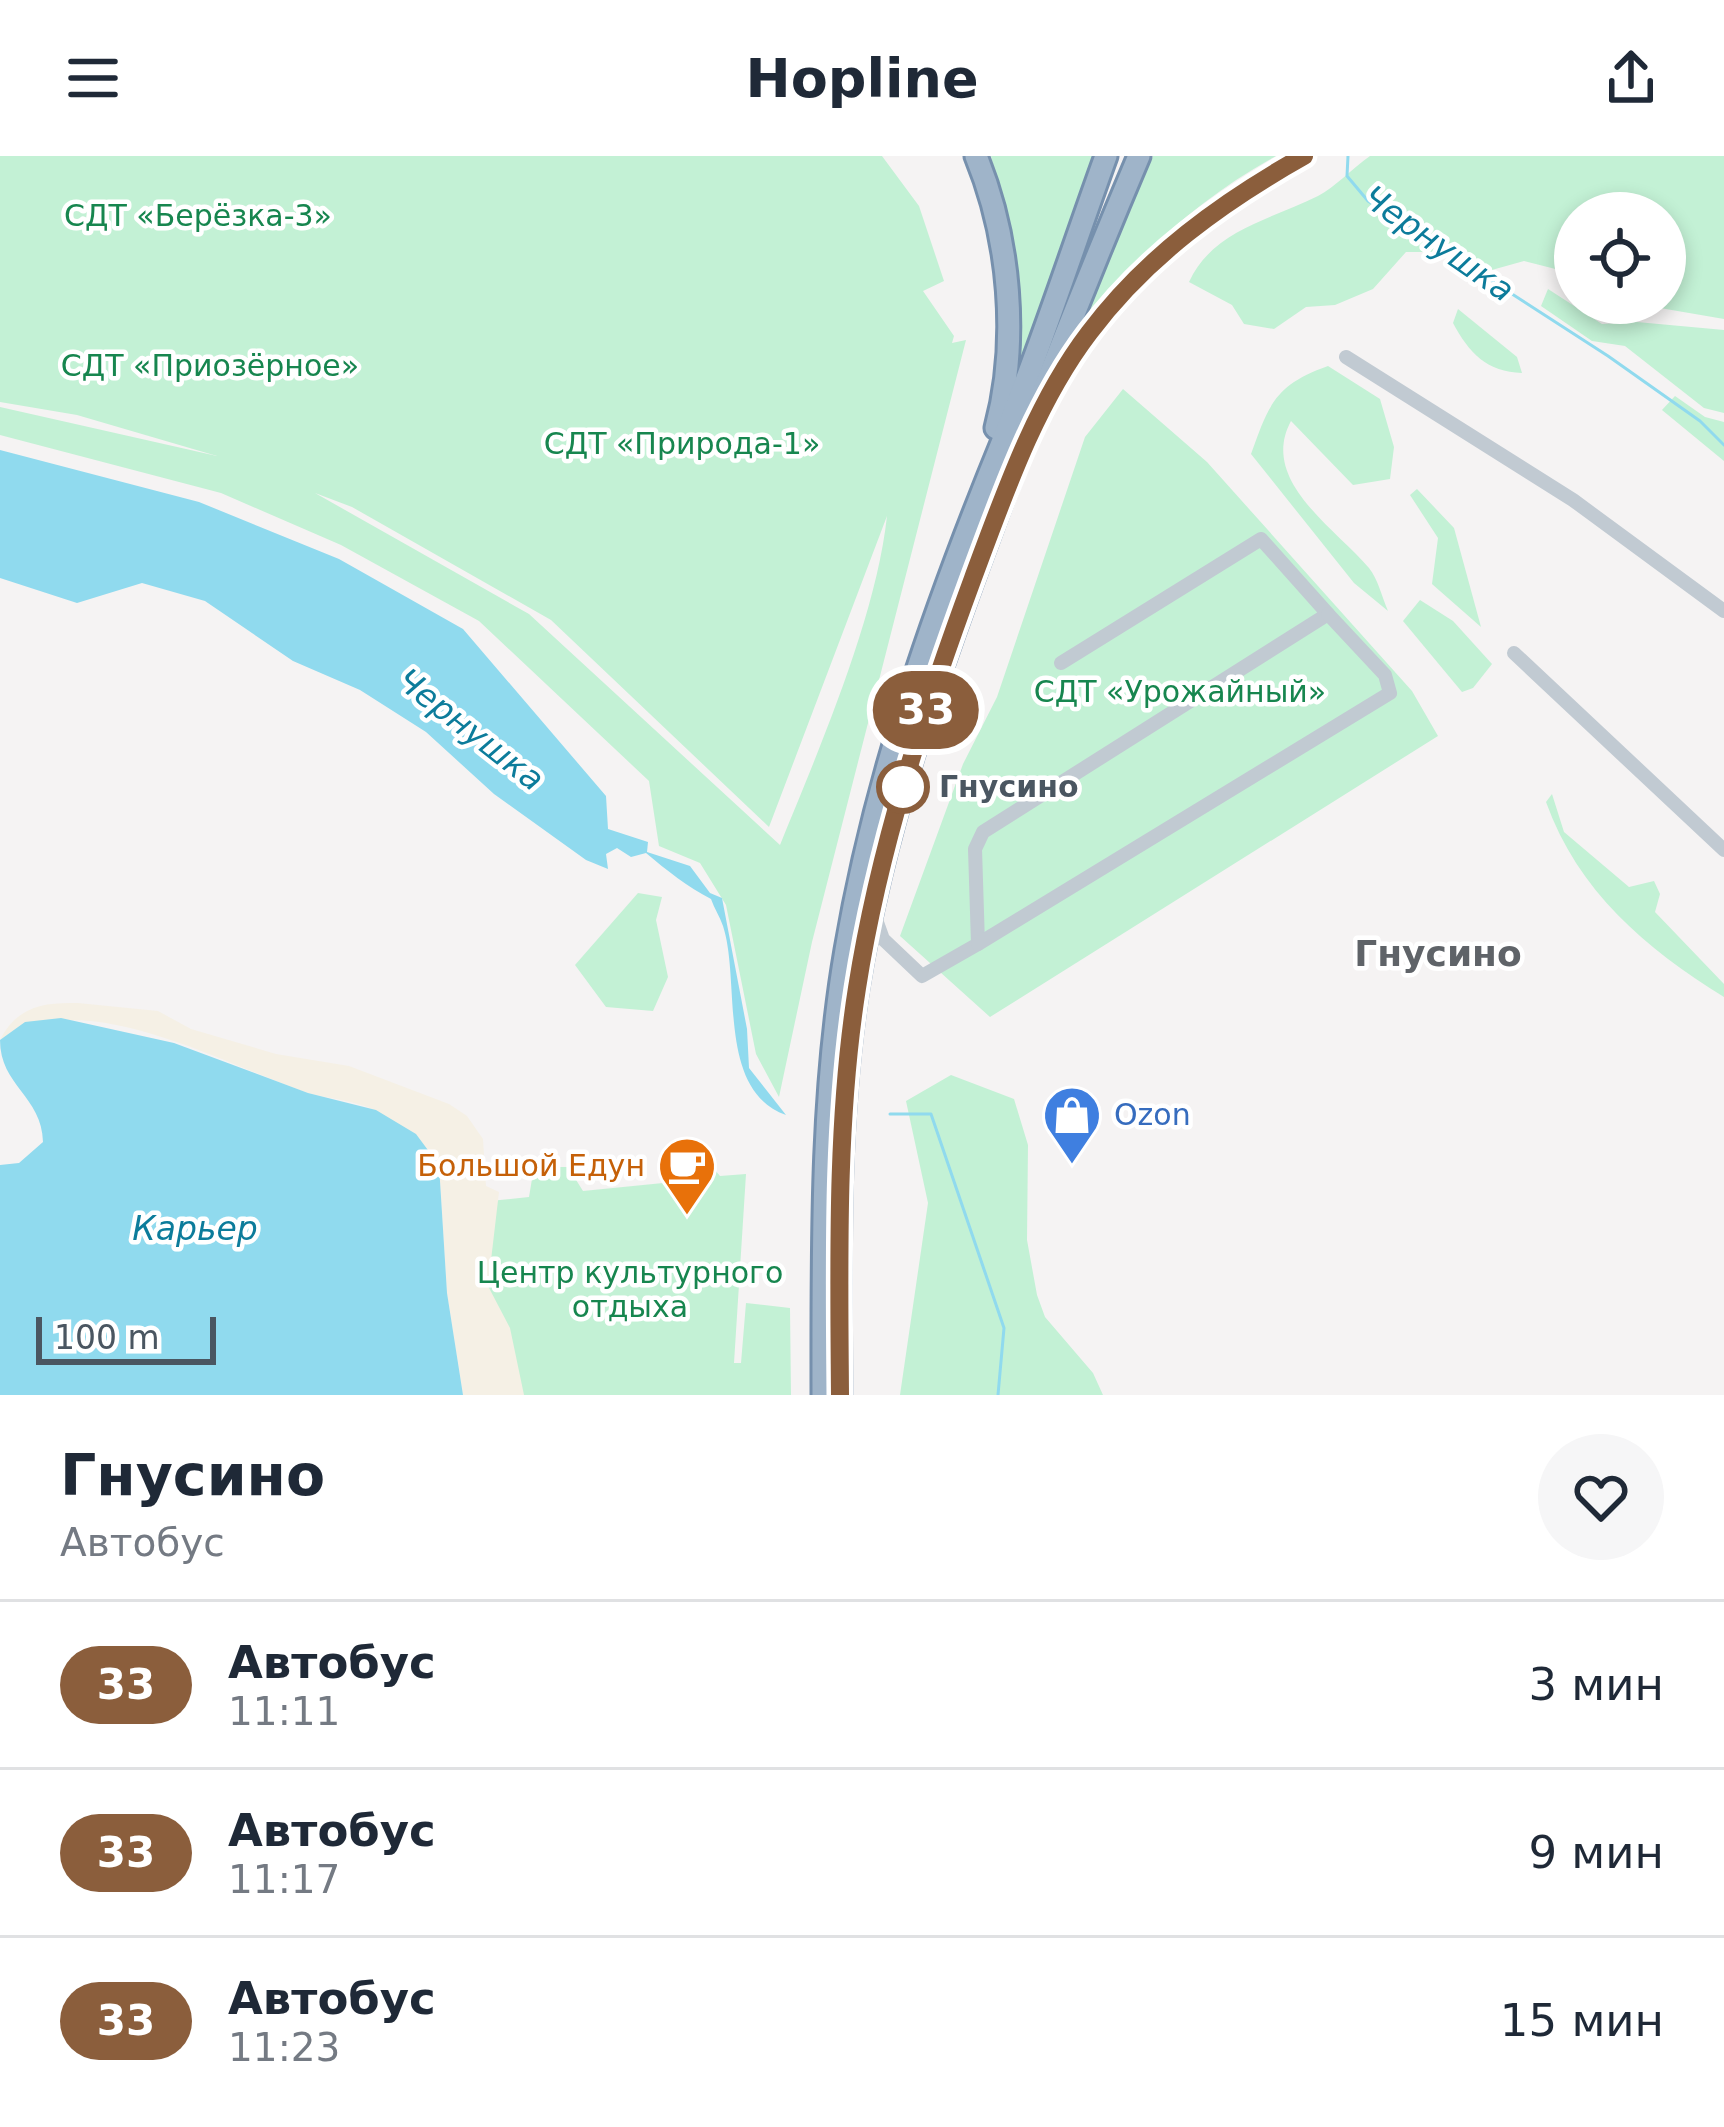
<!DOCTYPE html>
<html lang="ru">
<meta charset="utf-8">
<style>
body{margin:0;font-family:"DejaVu Sans",sans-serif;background:#f6f6f7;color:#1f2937;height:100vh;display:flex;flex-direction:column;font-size:45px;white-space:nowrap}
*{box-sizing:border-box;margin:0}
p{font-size:39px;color:#747a83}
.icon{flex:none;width:66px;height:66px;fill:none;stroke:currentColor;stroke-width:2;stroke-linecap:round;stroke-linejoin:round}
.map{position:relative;height:1239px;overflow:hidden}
.side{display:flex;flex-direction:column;background:#fff;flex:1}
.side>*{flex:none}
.badge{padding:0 24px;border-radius:39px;font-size:42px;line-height:78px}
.controls{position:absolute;left:1554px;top:36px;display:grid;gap:24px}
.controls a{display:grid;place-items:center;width:132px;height:132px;border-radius:50%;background:#fff;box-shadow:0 6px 18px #0003;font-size:60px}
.scale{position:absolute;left:36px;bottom:30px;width:180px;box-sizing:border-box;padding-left:12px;border:6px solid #4a5661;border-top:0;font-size:33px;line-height:42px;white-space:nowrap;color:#4a5661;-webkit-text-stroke:9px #fff;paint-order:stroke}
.map>.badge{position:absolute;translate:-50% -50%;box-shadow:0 0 0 6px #fff}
.round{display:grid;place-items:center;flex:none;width:126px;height:126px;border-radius:63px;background:#f6f6f7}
.summary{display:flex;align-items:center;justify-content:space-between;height:204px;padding:0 60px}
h1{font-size:57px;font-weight:800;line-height:90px}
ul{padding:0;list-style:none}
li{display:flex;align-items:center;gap:36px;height:168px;padding:0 60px;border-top:3px solid #e0e1e3}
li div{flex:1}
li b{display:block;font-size:45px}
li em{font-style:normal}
li .badge{min-width:132px;font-weight:700;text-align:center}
header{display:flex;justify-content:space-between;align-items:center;height:156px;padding:0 60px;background:#fff;font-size:54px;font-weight:800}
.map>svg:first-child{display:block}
.green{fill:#c3f1d5;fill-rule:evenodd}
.sand{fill:#f5f0e5}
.water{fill:#90daee}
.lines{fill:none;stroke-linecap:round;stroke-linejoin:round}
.stream{stroke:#90daee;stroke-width:3}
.trunk-casing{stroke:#7690ad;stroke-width:27}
.minor{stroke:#c1cad2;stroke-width:14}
.secondary{stroke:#c1cbd6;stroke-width:18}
.trunk{stroke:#9fb4c9;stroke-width:21}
.line-casing{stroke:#fff;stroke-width:27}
.line{stroke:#8b5e3c;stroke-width:18}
.stop-dot{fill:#fff;stroke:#8b5e3c;stroke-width:6}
.labels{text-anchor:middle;stroke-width:9;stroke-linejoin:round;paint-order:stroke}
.park-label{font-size:30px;fill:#17864f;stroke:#fff}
.stop-label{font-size:30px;font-weight:bold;fill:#4a5661;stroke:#fff;text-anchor:start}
.shop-label{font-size:30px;fill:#366cbe;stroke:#fff;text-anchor:start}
.food-label{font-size:30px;fill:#c56008;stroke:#fff;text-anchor:end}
.water-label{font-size:33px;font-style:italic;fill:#0c7c9b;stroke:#fff}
.quarter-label{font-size:36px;font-weight:bold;fill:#5f6368;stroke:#fff}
</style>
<header><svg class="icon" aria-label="menu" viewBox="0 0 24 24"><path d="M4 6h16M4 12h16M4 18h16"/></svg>Hopline<svg class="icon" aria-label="share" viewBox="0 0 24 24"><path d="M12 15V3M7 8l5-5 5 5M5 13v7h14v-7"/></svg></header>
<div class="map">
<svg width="1724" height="1239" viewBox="0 0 1724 1239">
<rect width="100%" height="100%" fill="#f5f3f3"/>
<g class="green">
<path d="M0,0h882l37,50 25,75 -21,10 31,45 -2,7 14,-3 -154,602 -33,155 -23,-43 -30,-149 -26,-42 -41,-17 -10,-65 -170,-160 -138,-76 -120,-52 -221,-58v-28l217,49 -140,-41 -77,-13zM315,337l37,14 199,113 218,207 118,-311c-11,102 -68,233 -107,329l-251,-231z"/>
<path d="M991,0h106l-79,213v-99z"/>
<path d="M1153,0h123c-85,47 -145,106 -206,181z"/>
<path d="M1370,0h354v163l-93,-16h34v-90h-90v61l-51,-13 -43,12 -33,-21h-42l-33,37 -38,16 -29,2 -32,22 -30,-5 -12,-19 -43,-23c24,-52 81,-62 129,-86 17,-9 35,-28 52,-40z"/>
<path d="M1548,133l54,35 35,-2 87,8v83l-20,-5 -79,-62 -33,-5 -51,-35z"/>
<path d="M1458,153l59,48 5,16c-35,-1 -53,-20 -69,-50z"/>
<path d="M1328,210l52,33 14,48 -4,32 -37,6 -62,-64c-32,59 43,106 78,147 9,11 13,29 19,43l-34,-28 -103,-129c18,-50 24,-69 77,-88z"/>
<path d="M1123,233l84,73 205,229 26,45 -448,281 -90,-81 63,-172 34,-67 88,-260z"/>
<path d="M1675,240l30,21 19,5v39l-62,-51z"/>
<path d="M1417,333l37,39 27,99 -49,-43 6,-46 -28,-43z"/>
<path d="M1420,444l33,21 39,43 -19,24 -11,4 -59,-71z"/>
<path d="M1552,638l12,38 65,55 25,-6 6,13 -5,18 69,72v13c-79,-49 -146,-106 -178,-195z"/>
<path d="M638,737l24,4 -6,23 12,57 -15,34 -47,-4 -31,-42z"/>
<path d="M951,919l63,24 14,46 -1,95 10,55 8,22 48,56 10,22h-203l28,-192 -22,-102z"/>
<path d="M672,987l22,2 26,31 26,-2 -12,189h7l5,-60 44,5 1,87h-315l4,-193 49,-5 3,-18 19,-12h17l15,24 80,-8 -3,-26z"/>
</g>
<path class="sand" d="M78,847l80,8 33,18 85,25 73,12 100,38 18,12 16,23 3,47 13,6 -11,94 22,42 14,67h-61l-16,-102 -8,-128c-20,-17 -41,-42 -63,-54 -20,-11 -49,-12 -71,-19 -84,-29 -224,-109 -305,-52 17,-33 42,-38 78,-37z"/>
<g class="water">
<path d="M0,294l199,52 140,57 124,70 143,167 2,33 40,13 -1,10 43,14 20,27 12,5 25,131 2,39 37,47c-70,-25 -45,-134 -63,-189 -3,-9 -9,-18 -12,-27 -23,-12 -45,-29 -65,-46l-15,4 -14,-9 -11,6 2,15 -22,-9 -92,-66 -68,-62 -66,-42 -67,-29 -88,-60 -63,-18 -65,20 -77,-25z"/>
<path d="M61,862l113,25 134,50 68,17 40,24 23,31 8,128 16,102h-463v-230l19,-2 24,-21c-1,-46 -43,-56 -43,-102l25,-18z"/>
</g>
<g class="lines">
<g class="stream">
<path d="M1348,0l-1,20 21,25 240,155 92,65 24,24"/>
<path d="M890,958h41l73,214 -6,67"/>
</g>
<defs>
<g id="trunk">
<path d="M976,0c34,83 43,185 20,272"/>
<path d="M823,1239c0,-148 -2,-299 23,-445 30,-177 90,-346 158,-512 37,-92 68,-188 102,-282"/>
<path d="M840,1239c-1,-135 -4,-274 17,-407 25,-157 77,-305 132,-453 47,-127 97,-254 150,-379"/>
</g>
</defs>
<use href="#trunk" class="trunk-casing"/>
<g class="minor">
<path d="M1346,201l227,143 151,111"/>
<path d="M1514,497l210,197"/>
<path d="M874,758l9,25 39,37 56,-32 -3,-95 8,-17 345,-218 -67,-75 -200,124"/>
<path d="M978,788l412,-251 -5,-18 -57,-61"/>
</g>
<path class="secondary" d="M1050,240c55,-108 151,-182 255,-240"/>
<use href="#trunk" class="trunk"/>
</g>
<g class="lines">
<defs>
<path id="line" d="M840,1239c-1,-135 -4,-274 17,-407 22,-141 67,-277 116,-410 31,-83 62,-174 116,-245 57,-76 133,-131 215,-177"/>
</defs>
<use href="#line" class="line-casing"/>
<use href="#line" class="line"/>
</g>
<defs>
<symbol id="shop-pin" viewBox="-11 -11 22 30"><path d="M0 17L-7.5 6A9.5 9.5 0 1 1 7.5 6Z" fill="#3f7fe0" stroke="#fff"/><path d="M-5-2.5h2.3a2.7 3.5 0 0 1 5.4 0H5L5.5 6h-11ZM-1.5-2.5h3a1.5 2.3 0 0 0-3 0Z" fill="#fff"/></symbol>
<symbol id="cafe-pin" viewBox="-11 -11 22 30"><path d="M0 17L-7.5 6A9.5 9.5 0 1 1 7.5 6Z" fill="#e8710a" stroke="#fff"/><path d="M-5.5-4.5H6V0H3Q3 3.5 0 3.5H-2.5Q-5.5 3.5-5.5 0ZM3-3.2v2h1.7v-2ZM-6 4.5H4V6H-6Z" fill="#fff"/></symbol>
</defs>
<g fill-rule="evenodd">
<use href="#shop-pin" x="1039" y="926" width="66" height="90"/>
<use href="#cafe-pin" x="654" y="977" width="66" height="90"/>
</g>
<circle class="stop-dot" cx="903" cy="631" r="24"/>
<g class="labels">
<g class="park-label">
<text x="198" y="70">СДТ «Берёзка-3»</text>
<text x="210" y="220">СДТ «Приозёрное»</text>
<text x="682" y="298">СДТ «Природа-1»</text>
<text x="1180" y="546">СДТ «Урожайный»</text>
<text x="630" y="1127">Центр культурного<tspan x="630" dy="34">отдыха</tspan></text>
</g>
<g class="stop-label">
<text x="939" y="641">Гнусино</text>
</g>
<g class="shop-label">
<text x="1114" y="969">Ozon</text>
</g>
<g class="food-label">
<text x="645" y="1020">Большой Едун</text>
</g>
<g class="water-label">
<text transform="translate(1439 87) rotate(35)" y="12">Чернушка</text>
<text transform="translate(471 573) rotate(38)" y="12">Чернушка</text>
<text x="195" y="1084">Карьер</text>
</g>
<g class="quarter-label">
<text x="1438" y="810">Гнусино</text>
</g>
</g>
</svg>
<div class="controls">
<a><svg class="icon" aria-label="locate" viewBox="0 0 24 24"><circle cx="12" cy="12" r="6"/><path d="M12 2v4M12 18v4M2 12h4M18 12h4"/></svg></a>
</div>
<div class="scale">100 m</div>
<b class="badge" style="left:926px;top:554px;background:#8b5e3c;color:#fff">33</b>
</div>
<section class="side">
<div class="summary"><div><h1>Гнусино</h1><p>Автобус</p></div><a class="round"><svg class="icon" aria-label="heart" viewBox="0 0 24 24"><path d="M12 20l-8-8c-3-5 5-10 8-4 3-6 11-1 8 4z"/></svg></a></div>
<ul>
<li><span class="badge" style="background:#8b5e3c;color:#fff">33</span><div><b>Автобус</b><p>11:11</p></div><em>3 мин</em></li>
<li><span class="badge" style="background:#8b5e3c;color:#fff">33</span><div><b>Автобус</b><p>11:17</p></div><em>9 мин</em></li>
<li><span class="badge" style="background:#8b5e3c;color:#fff">33</span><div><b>Автобус</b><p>11:23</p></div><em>15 мин</em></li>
</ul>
</section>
